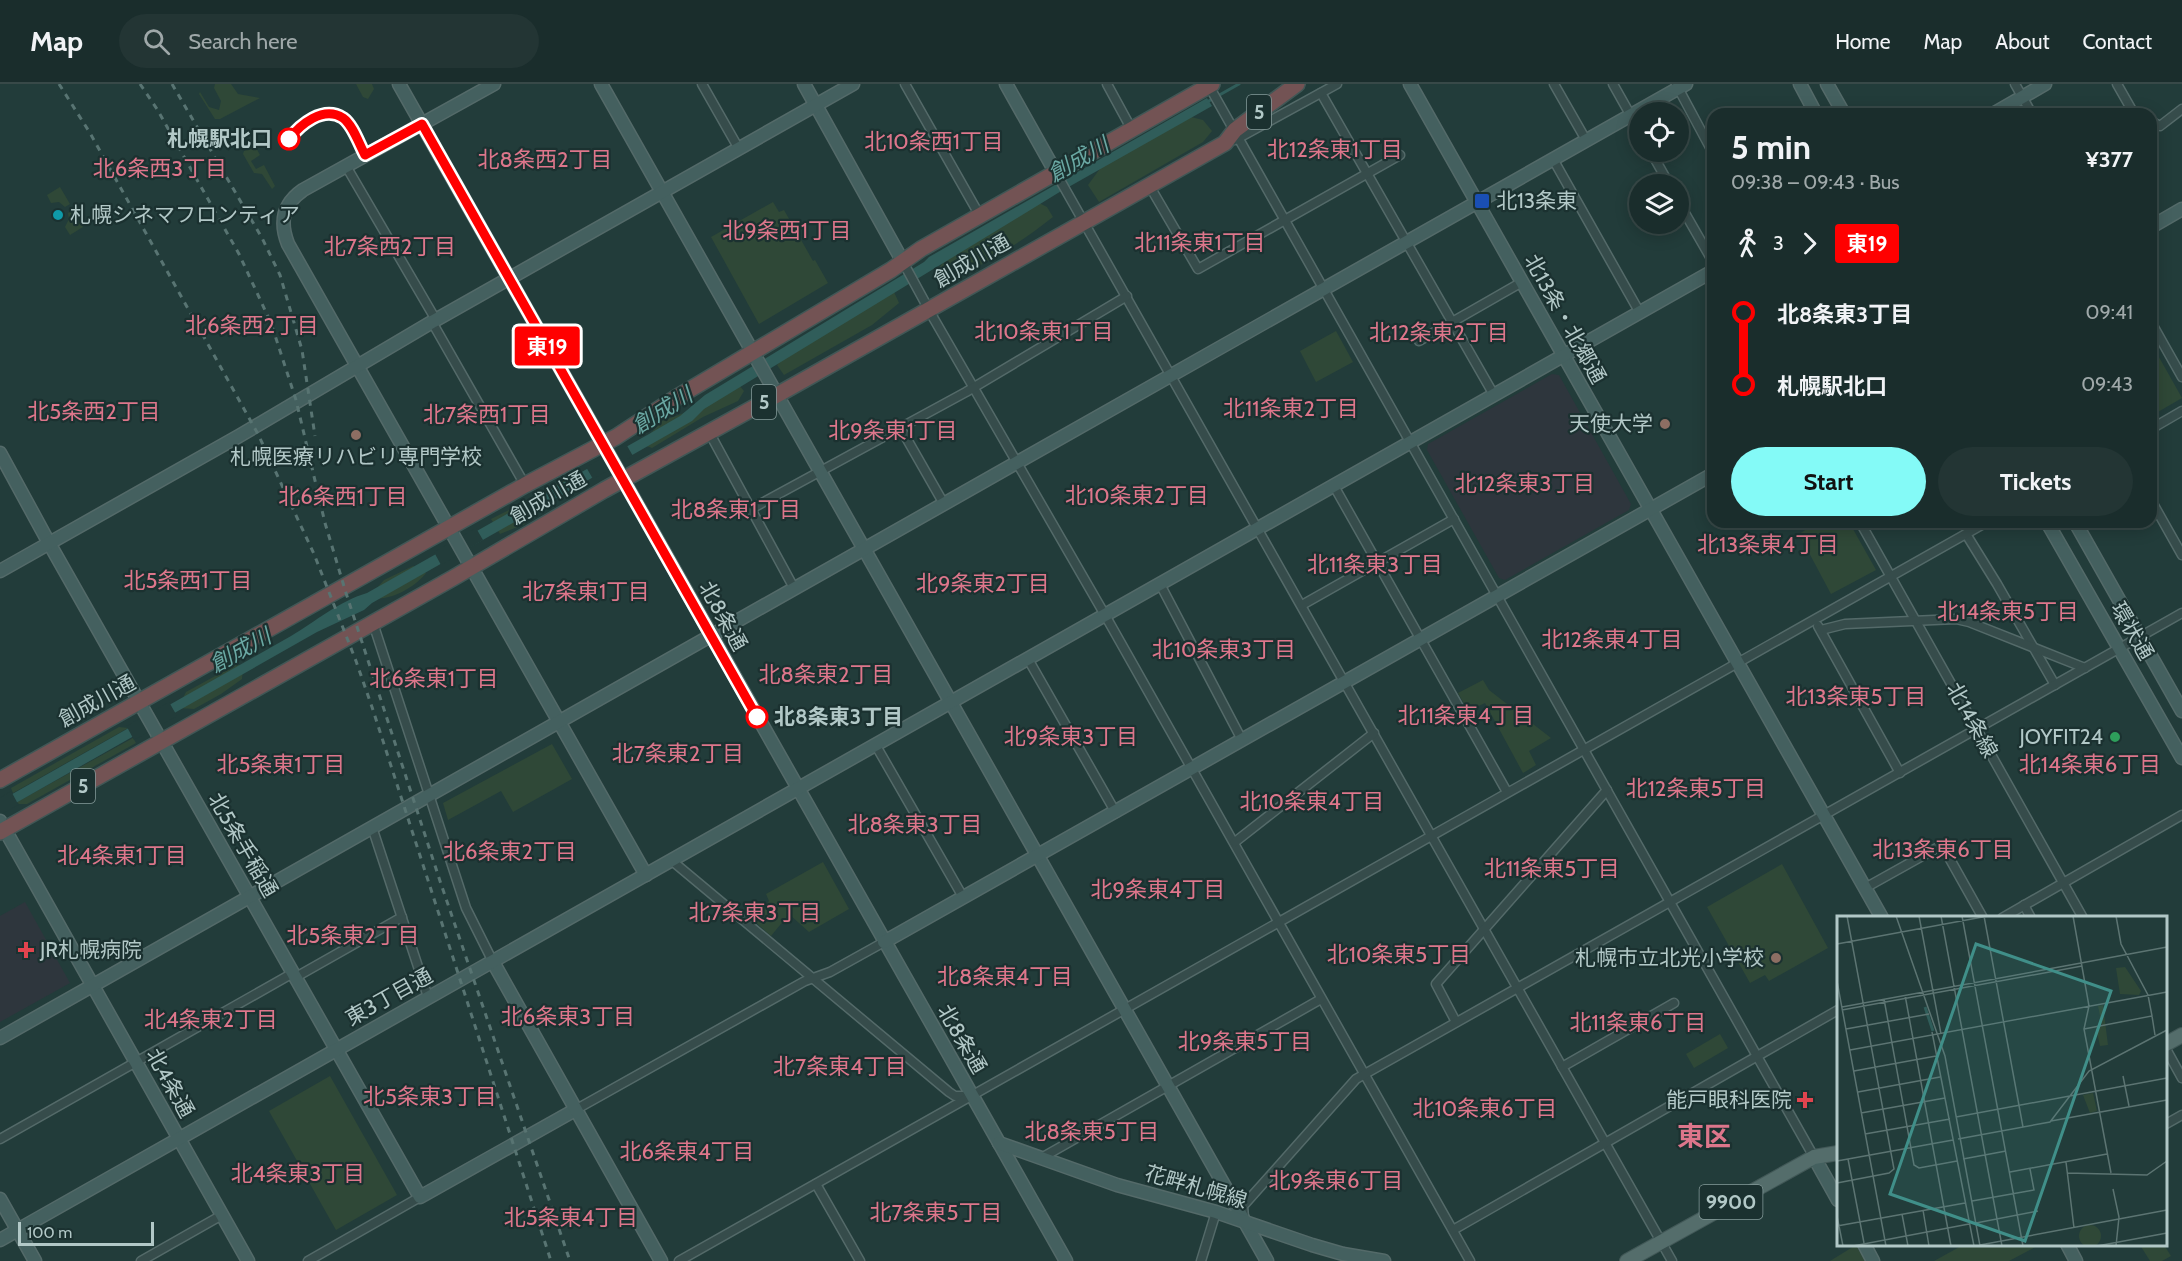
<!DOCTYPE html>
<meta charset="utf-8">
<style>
body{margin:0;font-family:Cabin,"Noto Sans JP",sans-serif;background:#233534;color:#f1f3f6;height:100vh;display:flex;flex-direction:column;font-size:22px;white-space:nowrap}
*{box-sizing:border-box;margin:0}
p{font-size:20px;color:#9fa8a9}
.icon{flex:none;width:33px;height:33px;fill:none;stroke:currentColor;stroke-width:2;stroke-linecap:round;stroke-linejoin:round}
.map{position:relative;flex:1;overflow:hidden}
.drawer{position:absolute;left:1707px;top:24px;width:450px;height:420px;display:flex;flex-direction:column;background:#1a2d2c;border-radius:18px;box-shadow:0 3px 15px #0003,0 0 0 2px #384948}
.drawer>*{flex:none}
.badge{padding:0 12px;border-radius:4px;font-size:21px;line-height:39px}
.controls{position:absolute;left:1629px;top:18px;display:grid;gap:12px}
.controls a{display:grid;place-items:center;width:60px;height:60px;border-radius:50%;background:#1a2d2c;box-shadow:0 3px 15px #0003,0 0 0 2px #384948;font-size:30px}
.scale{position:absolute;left:18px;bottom:15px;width:136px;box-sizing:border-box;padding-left:6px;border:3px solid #b2c8c7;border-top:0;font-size:16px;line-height:21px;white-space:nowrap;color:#b2c8c7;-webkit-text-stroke:4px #1b3130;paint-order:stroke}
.map>.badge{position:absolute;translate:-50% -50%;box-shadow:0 0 0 3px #fff}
.legs{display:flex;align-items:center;gap:9px;height:66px;padding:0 24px;font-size:20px}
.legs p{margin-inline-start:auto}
.summary{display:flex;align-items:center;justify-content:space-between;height:102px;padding:0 24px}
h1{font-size:33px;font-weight:700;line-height:45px}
.cta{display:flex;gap:12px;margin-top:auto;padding:12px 24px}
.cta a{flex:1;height:69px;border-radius:36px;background:#84faf7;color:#111;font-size:24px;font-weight:700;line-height:69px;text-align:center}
.cta a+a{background:#233534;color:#f1f3f6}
ul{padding:0 24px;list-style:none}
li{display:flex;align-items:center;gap:21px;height:72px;font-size:22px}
li i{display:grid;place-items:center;width:9px;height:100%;margin:0 8px;background:currentColor}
li i::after{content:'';width:15px;height:15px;margin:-8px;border:4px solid;border-radius:50%;background:#1a2d2c}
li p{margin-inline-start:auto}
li:first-child i{background:linear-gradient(#0000 50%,currentColor 0)}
li:last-child i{background:linear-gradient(currentColor 50%,#0000 0)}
header{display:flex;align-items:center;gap:36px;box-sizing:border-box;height:84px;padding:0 30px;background:#1a2d2c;border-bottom:2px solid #384948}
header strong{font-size:28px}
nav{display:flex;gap:33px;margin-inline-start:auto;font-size:21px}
.search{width:420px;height:54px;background:#233534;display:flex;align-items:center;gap:15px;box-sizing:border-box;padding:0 21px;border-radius:33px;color:#9fa8a9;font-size:22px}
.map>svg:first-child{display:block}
.medical{fill:#2e363d}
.green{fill:#2f4837}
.water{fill:#305d5a}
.pier{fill:#223c3a}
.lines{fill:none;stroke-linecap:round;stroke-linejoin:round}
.stream{stroke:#305d5a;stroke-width:3}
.street-casing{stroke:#546a69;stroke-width:11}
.secondary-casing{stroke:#546a69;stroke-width:15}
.primary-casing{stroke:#425857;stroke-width:16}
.highway-casing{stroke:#415756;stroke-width:18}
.street{stroke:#364c4b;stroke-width:8}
.secondary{stroke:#44605f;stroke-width:12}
.primary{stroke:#546d6b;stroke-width:14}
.highway{stroke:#735354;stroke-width:15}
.rail{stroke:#587472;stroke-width:3;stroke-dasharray:6 6;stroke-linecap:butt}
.line-1-casing{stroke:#fff;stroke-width:14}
.line-1{stroke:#f00;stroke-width:9}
.stop-1-dot{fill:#fff;stroke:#f00;stroke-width:3}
.transit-dot{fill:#1a4fb4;stroke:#1b3130;stroke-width:2}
.culture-dot{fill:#0f9aa8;stroke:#1b3130;stroke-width:2}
.education-dot{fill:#8d6e63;stroke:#1b3130;stroke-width:2}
.leisure-dot{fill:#2e9e5b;stroke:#1b3130;stroke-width:2}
.health-dot{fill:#e0444e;stroke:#1b3130;stroke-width:2}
.labels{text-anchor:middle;stroke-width:4.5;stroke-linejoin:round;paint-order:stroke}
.shield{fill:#1b3130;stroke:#859b9a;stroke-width:1.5}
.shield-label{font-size:20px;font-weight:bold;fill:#b2c8c7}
.stop-label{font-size:21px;font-weight:bold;fill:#b2c8c7;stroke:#1b3130;text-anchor:end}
.poi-label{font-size:21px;fill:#b2c8c7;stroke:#1b3130;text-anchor:end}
.street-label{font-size:21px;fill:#b2c8c7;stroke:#1b3130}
.neighbourhood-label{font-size:22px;fill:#dd768b;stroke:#1b3130}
.water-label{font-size:22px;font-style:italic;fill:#6aa8a3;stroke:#1b3130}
.district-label{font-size:27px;font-weight:bold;fill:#dd768b;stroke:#1b3130}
.inset-river{fill:none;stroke:#305d5a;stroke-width:3}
.inset-road{fill:none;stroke:#5c7472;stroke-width:1.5}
.view{fill:#408f89;fill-opacity:0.15;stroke:#408f89;stroke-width:3}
.inset-edge{fill:none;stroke:#b2c8c7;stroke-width:3}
</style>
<header>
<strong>Map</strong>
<div class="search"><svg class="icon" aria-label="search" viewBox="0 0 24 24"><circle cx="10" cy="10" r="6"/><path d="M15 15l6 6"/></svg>Search here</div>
<nav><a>Home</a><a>Map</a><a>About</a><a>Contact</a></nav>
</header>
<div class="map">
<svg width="2182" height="1177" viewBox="0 0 2182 1177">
<rect width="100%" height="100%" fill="#223c3a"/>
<g class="medical">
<path d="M1552,290l7,1 72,129 -2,6 -124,70 -6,-2 -72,-128 1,-6z"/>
<path d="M25,818l45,81 -70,39v-106z"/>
</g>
<g class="green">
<path d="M215,0h16l7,10 22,4 -40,21h-5l-16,-25 1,-2 9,15 10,3 2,-9 -7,-13z"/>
<path d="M356,0h16l2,5 -6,10 -5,-2z"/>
<path d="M1191,33l12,3 9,11 -9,11 -104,60 -11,-17 14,-19z"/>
<path d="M255,62l5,9 -9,6 5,8 8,-4 11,21 -3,3 -10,-15 -8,-1 -11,-19 1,-3z"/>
<path d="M60,103l10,17 -5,3 -6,-5 -8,1 -4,-8z"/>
<path d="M773,118l6,10 5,-2 29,51 2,-1 13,23 -69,41 -48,-87z"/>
<path d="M1039,119l8,4 6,10c-34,27 -69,48 -108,66l-7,-13 13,-21z"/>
<path d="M73,126l10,17 -13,8 -5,-8 4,-8 -1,-6z"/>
<path d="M894,208l5,11 -27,22 -88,50 -7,-10 22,-24z"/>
<path d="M1336,247l17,31 -37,20 -16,-31z"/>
<path d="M2151,259l31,55 -31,18z"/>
<path d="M738,300l6,7 -6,10 -35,16 -51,31 -11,-4 21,-23 22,-8z"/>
<path d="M568,393l8,2 -31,23 -20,22 -25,10 -9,-15 48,-24z"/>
<path d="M1818,438h31l27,48 -45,24 -32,-60z"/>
<path d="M413,482l13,7c-9,12 -28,23 -42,25 -5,1 -11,0 -15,-1l15,-17z"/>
<path d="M237,580l6,2 -1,13 -21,15 -27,15 -16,-1 8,-16z"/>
<path d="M1483,596l6,10 62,48 -22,13 7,14 -13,8 -38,-70 -17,8 -10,-18z"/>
<path d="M119,643l9,1 -115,65 -2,-5z"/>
<path d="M133,654l3,5 -109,61h-8l-2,-2z"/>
<path d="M552,660l20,35 -59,33 -12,-21 -53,29 -5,-17z"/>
<path d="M823,778l26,47 -40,23 -20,-18 -18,22 -18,-16 16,-19 -3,-7z"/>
<path d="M1782,780l46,84 -59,33 -4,-6 -15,8 -43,-76z"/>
<path d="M1720,950l8,14 -34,20 -8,-14z"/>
<path d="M330,992l67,119 -61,35 -67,-119z"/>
<path d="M1856,1161l9,16h-35z"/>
<path d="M1963,1161v-1l76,1 -30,16h-75z"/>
<path d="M2140,1161h24l7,11 -9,5h-12z"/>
</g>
<path class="water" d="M1207,14l5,8 -154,87 -354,216 -12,12 -320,182 -8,7 -47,22 -317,180v-11l291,-165c24,-14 48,-35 76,-43l282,-159 31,-18 25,-21 219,-133 5,-5z"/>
<g class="pier">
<path d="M626,360l7,12 -40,23 -7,-12z"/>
<path d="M476,444l7,12 -42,25 -7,-13z"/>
<path d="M169,618l8,14 -43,24 -7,-13h-2z"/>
<path d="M11,707l7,13h2l-20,11v-17z"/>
</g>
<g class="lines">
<path class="stream" d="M1207,18l32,-18"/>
<defs>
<g id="street">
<path d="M702,0l37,65"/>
<path d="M905,0l75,132"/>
<path d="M1107,0l25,46"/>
<path d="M1554,0l32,56"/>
<path d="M1613,0l27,48"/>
<path d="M1676,0l37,69"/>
<path d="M2015,0l17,30"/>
<path d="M2117,0l16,28 4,2"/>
<path d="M1209,2l605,1071"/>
<path d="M1321,9l173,302"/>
<path d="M1800,30l12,-7"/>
<path d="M2151,37l9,5 22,-17"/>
<path d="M1235,56l102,-56"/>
<path d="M1651,68l18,32"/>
<path d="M1553,75l87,154"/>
<path d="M346,82l90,154"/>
<path d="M1056,89l616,1088"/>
<path d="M1149,101l49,84 202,-114"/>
<path d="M1678,117l35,61"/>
<path d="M903,178l31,57 171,296 365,646"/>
<path d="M432,238l93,163"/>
<path d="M2151,238l31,55"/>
<path d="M1419,257l103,-59"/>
<path d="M900,343l44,77"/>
<path d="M2151,345l31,-18"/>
<path d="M709,348l85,156"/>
<path d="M1334,402l173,306"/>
<path d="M2151,416l31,55"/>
<path d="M751,425l215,-117 161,-96"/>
<path d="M1860,438l223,396"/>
<path d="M1966,450l31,50 58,101"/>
<path d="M1160,500l82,156"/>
<path d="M1302,521l152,-86"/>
<path d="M373,539l93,285 27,54"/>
<path d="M1818,542l82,147"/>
<path d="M1821,546l24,-6 111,-5 13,3 116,46"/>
<path d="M1028,575l88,154"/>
<path d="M875,660l88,153"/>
<path d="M372,743l56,170"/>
<path d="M1235,758l139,-109"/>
<path d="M671,776l278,232 6,4h16"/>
<path d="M1865,804l77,-43 41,73"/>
<path d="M2024,821l7,13"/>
<path d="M2002,834l180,-103"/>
<path d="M296,893l106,-60"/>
<path d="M1456,938l-20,-38 171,-194"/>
<path d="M2166,965l16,29"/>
<path d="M1562,983l112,-64"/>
<path d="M575,1026l230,-129 25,-9 54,-30"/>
<path d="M2166,1040l16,-9"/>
<path d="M0,1055l293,-166"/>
<path d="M1043,1073l278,-158"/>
<path d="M816,1100l44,77"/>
<path d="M1244,1134l-1,-12 113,-127 826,-466"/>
<path d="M1453,1146l385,-220"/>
<path d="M141,1177l81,-46"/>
<path d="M308,1177l112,-64"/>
<path d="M679,1177l1308,-739"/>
<path d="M1201,1177l15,-49"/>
</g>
<g id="secondary">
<path d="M399,0l667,1177"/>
<path d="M494,0l-191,106c-20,14 -24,31 -15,54l358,631"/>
<path d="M601,0l666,1177"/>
<path d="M804,0l99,178"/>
<path d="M1006,0l50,89"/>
<path d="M1410,0l472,834"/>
<path d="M1800,0l16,30"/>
<path d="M1827,0l17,30"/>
<path d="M1993,30l52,-30"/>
<path d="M2151,143l31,-18"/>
<path d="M0,369l49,90 371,654 155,-87"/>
<path d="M2047,438l135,236"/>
<path d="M2075,438l107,189"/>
<path d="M0,487l239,-135 193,-114 421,-238"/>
<path d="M0,737l248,440"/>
<path d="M884,858l829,-468"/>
<path d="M493,878l168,299"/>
<path d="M0,954l1686,-954"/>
<path d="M999,1059l118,42 99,27 96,33 31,9 41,7"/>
<path d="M1814,1073l24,43"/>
<path d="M0,1115l35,62"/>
<path d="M0,1156l1713,-969"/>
<path d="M1864,1160l9,17"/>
<path d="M2067,1160l9,17"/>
</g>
<g id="primary">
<path d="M2166,960l16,-9"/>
<path d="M1627,1177l187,-104 24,-4"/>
</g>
<g id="highway">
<path d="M0,696l525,-295 91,-48 58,-38 217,-129 30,-21 291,-165"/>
<path d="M0,748l453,-254 151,-88 173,-95 448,-252 10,-13 62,-46"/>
</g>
</defs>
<use href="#street" class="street-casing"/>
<use href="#secondary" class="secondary-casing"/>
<use href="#primary" class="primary-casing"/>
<use href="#highway" class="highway-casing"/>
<use href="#street" class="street"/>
<use href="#secondary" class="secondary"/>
<use href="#primary" class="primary"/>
<use href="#highway" class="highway"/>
<g class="rail">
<path d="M59,0l31,49 168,301 56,120 42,107 16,46 179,554"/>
<path d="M140,0l17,25 82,145 32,69 25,77 29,123 21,70 95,291 129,377"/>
<path d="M172,0l90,154 18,37 22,75 13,86"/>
</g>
</g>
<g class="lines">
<defs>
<path id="line-1" d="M289,55c11,-14 34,-34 54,-21 10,7 16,26 22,37l57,-31 335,593"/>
</defs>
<use href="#line-1" class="line-1-casing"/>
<use href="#line-1" class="line-1"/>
</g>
<g class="stop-1-dot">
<circle cx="289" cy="55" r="10"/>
<circle cx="757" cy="633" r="10"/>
</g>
<rect class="transit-dot" x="1474" y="109" width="16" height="16" rx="3"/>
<circle class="culture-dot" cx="58" cy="131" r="6"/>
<g class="education-dot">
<circle cx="1665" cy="340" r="6"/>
<circle cx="356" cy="351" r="6"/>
<circle cx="1776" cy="874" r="6"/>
</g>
<circle class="leisure-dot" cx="2115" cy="653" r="6"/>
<g class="health-dot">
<path d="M23 857h6v6h6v6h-6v6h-6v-6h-6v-6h6z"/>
<path d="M1802 1007h6v6h6v6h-6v6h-6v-6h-6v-6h6z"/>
</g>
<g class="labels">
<g class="shield">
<rect x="1247" y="11" width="24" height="34" rx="4.5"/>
<rect x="752" y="301" width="24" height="34" rx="4.5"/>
<rect x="71" y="685" width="24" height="34" rx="4.5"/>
<rect x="1699.5" y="1101" width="63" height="34" rx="4.5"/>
</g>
<g class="shield-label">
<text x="1259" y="35">5</text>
<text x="764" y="325">5</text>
<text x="83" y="709">5</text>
<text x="1731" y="1125">9900</text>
</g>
<g class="stop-label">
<text x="272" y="62">札幌駅北口</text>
<text x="774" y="640" text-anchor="start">北8条東3丁目</text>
</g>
<g class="poi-label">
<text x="1496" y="124" text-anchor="start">北13条東</text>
<text x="70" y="138" text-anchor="start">札幌シネマフロンティア</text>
<text x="1653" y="347">天使大学</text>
<text x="356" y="380" text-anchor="middle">札幌医療リハビリ専門学校</text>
<text x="2103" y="660">JOYFIT24</text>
<text x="40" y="873" text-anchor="start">JR札幌病院</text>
<text x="1764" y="881">札幌市立北光小学校</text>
<text x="1792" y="1023">能戸眼科医院</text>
</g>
<g class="street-label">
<text transform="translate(972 177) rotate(-30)" y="7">創成川通</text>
<text transform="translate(1565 235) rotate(61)" y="7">北13条・北郷通</text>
<text transform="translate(548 414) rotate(-30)" y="7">創成川通</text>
<text transform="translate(723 532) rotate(61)" y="7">北8条通</text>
<text transform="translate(2132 547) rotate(60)" y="7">環状通</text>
<text transform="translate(97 617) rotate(-29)" y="7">創成川通</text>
<text transform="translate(1972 636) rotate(61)" y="7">北14条線</text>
<text transform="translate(243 761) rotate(60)" y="7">北5条手稲通</text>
<text transform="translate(389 913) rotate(-29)" y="7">東3丁目通</text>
<text transform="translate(962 955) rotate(60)" y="7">北8条通</text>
<text transform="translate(170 999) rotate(61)" y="7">北4条通</text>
<text transform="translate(1196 1103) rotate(16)" y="7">花畔札幌線</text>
</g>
<g class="neighbourhood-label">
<text x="934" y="65">北10条西1丁目</text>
<text x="1335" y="73">北12条東1丁目</text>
<text x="545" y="83">北8条西2丁目</text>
<text x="160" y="92">北6条西3丁目</text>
<text x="787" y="154">北9条西1丁目</text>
<text x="1200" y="166">北11条東1丁目</text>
<text x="390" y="170">北7条西2丁目</text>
<text x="252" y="249">北6条西2丁目</text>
<text x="1044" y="255">北10条東1丁目</text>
<text x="1439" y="256">北12条東2丁目</text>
<text x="1291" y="332">北11条東2丁目</text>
<text x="94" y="335">北5条西2丁目</text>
<text x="487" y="338">北7条西1丁目</text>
<text x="893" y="354">北9条東1丁目</text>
<text x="1525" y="407">北12条東3丁目</text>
<text x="1137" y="419">北10条東2丁目</text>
<text x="343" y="420">北6条西1丁目</text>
<text x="736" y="433">北8条東1丁目</text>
<text x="1768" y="468">北13条東4丁目</text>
<text x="1375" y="488">北11条東3丁目</text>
<text x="188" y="504">北5条西1丁目</text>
<text x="983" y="507">北9条東2丁目</text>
<text x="586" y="515">北7条東1丁目</text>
<text x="2008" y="535">北14条東5丁目</text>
<text x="1612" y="563">北12条東4丁目</text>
<text x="1224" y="573">北10条東3丁目</text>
<text x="826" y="598">北8条東2丁目</text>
<text x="434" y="602">北6条東1丁目</text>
<text x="1856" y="620">北13条東5丁目</text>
<text x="1466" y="639">北11条東4丁目</text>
<text x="1071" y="660">北9条東3丁目</text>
<text x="678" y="677">北7条東2丁目</text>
<text x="281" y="688">北5条東1丁目</text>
<text x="2090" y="688">北14条東6丁目</text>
<text x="1696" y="712">北12条東5丁目</text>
<text x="1312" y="725">北10条東4丁目</text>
<text x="915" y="748">北8条東3丁目</text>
<text x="1943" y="773">北13条東6丁目</text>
<text x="510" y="775">北6条東2丁目</text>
<text x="122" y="779">北4条東1丁目</text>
<text x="1552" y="792">北11条東5丁目</text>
<text x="1158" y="813">北9条東4丁目</text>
<text x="755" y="836">北7条東3丁目</text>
<text x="353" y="859">北5条東2丁目</text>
<text x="1399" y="878">北10条東5丁目</text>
<text x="1005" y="900">北8条東4丁目</text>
<text x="568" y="940">北6条東3丁目</text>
<text x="211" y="943">北4条東2丁目</text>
<text x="1638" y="946">北11条東6丁目</text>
<text x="1245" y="965">北9条東5丁目</text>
<text x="840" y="990">北7条東4丁目</text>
<text x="430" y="1020">北5条東3丁目</text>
<text x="1485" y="1032">北10条東6丁目</text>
<text x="1092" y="1055">北8条東5丁目</text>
<text x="687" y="1075">北6条東4丁目</text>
<text x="298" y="1097">北4条東3丁目</text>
<text x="1336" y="1104">北9条東6丁目</text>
<text x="936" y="1136">北7条東5丁目</text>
<text x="571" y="1141">北5条東4丁目</text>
</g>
<g class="water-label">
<text transform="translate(1078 75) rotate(-30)" y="8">創成川</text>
<text transform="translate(662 326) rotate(-32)" y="8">創成川</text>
<text transform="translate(240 566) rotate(-29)" y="8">創成川</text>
</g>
<g class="district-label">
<text x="1704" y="1062">東区</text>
</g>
</g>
<g transform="translate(1837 832)">
<rect width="330" height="330" fill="#223c3a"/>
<path d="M288,51l16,24 -2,4 -19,-1 -4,-26zM266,89l5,40 -8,1 -4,-18 6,-2 -4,-20zM256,177l4,18 -7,2 -7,-18zM242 320a11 11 0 1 1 22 0a11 11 0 1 1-22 0Z" fill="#2f4837"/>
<path class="inset-river" d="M88,91l8,24"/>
<path class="inset-road" d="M59,0l49,140 35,190M82,0l22,118M104,0l61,330M125,0l61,330M147,0l39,211M236,0l16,90 -5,23 27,144M0,28l151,-28M244,47l86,-16M0,65l49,265M68,79l46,251M47,83l30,166 5,3 38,-7M5,91l239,-44M5,94l240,-44M315,100l3,19M9,113l83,-15M247,113l68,-13 -4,-21 -27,-51 -5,-28M95,116l42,214M13,134l317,-58M17,155l82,-15M286,160l6,30M21,176l82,-15M24,197l84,-15M119,201l211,-39M214,205l116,-21M28,218l85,-15M121,223l92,-17 39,-51 78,-41M11,243l16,84M126,243l43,-8M0,245l116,-21M229,246l8,66M173,256l97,-18M230,257l80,2 20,-14M0,267l52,-10 5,-4 -47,-253M276,273l6,28 -3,29M135,285l62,-11 -4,-21M86,294l6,36M65,298l6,32M0,300l6,30M139,307l62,-12M0,310l128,-23M143,329l187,-35M16,330l116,-22M260,330l70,-13"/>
<path class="view" d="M139,28l135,47 -86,250 -135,-47z"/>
<rect width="330" height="330" class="inset-edge"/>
</g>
</svg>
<div class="controls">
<a><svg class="icon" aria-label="locate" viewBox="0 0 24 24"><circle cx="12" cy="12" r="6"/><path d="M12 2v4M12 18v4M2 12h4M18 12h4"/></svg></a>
<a><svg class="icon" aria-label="layers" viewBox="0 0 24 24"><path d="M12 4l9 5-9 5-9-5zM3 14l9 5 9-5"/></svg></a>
</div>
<div class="scale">100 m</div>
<b class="badge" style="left:547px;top:262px;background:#f00;color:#fff">東19</b>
<section class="drawer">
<div class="summary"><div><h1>5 min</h1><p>09:38 – 09:43 · Bus</p></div><b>¥377</b></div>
<div class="legs"><svg class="icon" aria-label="walk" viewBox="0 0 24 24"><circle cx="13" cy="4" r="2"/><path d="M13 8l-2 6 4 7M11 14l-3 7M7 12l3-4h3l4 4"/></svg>3<svg class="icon" aria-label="forward" viewBox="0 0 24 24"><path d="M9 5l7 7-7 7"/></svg><b class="badge" style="background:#f00;color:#fff">東19</b></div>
<ul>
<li><i style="color:#f00"></i><b>北8条東3丁目</b><p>09:41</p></li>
<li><i style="color:#f00"></i><b>札幌駅北口</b><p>09:43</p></li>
</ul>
<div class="cta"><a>Start</a><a>Tickets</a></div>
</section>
</div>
